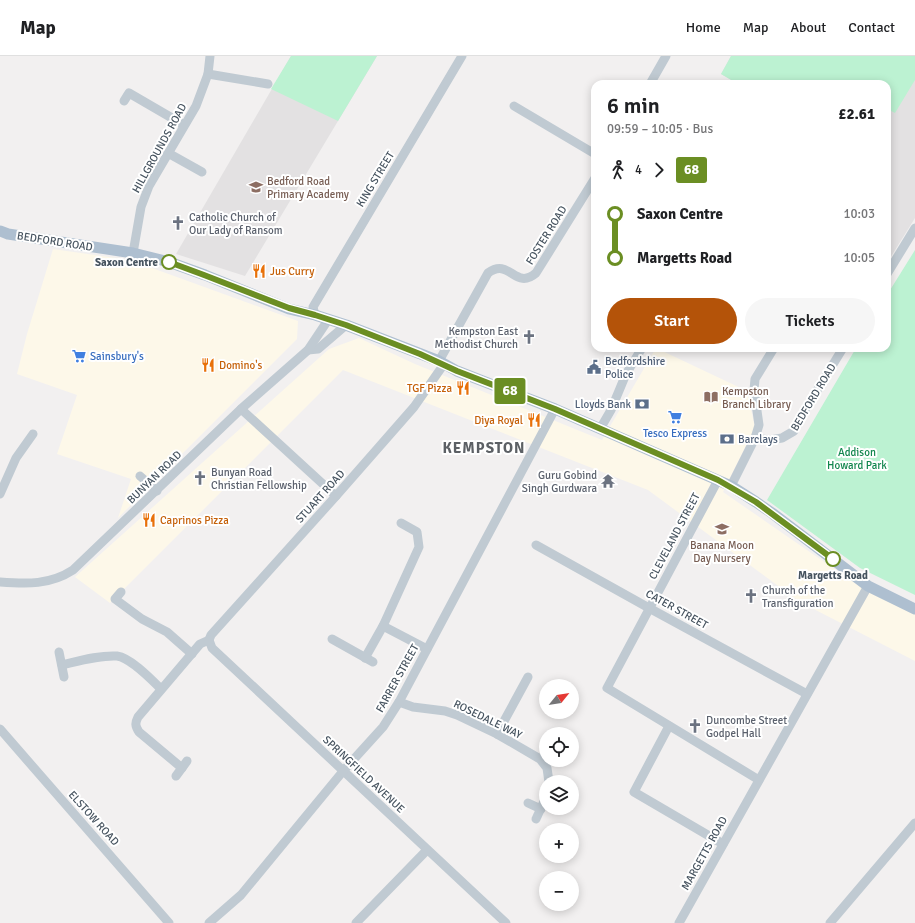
<!DOCTYPE html>
<meta charset="utf-8">
<style>
body{margin:0;font-family:Signika,sans-serif;background:#f6f6f6;color:#202124;height:100vh;display:flex;flex-direction:column;font-size:15px;white-space:nowrap}
*{box-sizing:border-box;margin:0}
p{font-size:13px;color:#757577}
.icon{flex:none;width:22px;height:22px;fill:none;stroke:currentColor;stroke-width:2;stroke-linecap:round;stroke-linejoin:round}
.map{position:relative;flex:1;overflow:hidden}
.details{position:absolute;left:591px;top:24px;width:300px;height:272px;display:flex;flex-direction:column;background:#fff;border-radius:12px;box-shadow:0 2px 10px #0003}
.details>*{flex:none}
.badge{padding:0 8px;border-radius:3px;font-size:14px;line-height:26px}
.needle{width:26px;rotate:60deg}
.buttons{position:absolute;left:539px;top:623px;display:grid;gap:8px}
.buttons a{display:grid;place-items:center;width:40px;height:40px;border-radius:50%;background:#fff;box-shadow:0 2px 10px #0003;font-size:20px}
.map>.badge{position:absolute;translate:-50% -50%;box-shadow:0 0 0 2px #fff}
.legs{display:flex;align-items:center;gap:6px;height:44px;padding:0 16px;font-size:13px}
.legs p{margin-inline-start:auto}
.head{display:flex;align-items:center;justify-content:space-between;height:68px;padding:0 16px}
h1{font-size:22px;font-weight:600;line-height:30px}
.primary-button{display:flex;gap:8px;margin-top:auto;padding:8px 16px}
.primary-button a{flex:1;height:46px;border-radius:24px;background:#b45309;color:#fff;font-size:16px;font-weight:600;line-height:46px;text-align:center}
.primary-button a+a{background:#f6f6f6;color:#202124}
ul{padding:0 16px;list-style:none}
li{display:flex;align-items:center;gap:14px;height:44px;font-size:15px}
li i{display:grid;place-items:center;width:6px;height:100%;margin:0 5px;background:currentColor}
li i::after{content:'';width:10px;height:10px;margin:-5px;border:3px solid;border-radius:50%;background:#fff}
li p{margin-inline-start:auto}
li:first-child i{background:linear-gradient(#0000 50%,currentColor 0)}
li:last-child i{background:linear-gradient(currentColor 50%,#0000 0)}
header{display:flex;align-items:center;gap:24px;box-sizing:border-box;height:56px;padding:0 20px;background:#fff;border-bottom:1px solid #e0e0e0}
header strong{font-size:19px}
nav{display:flex;gap:22px;margin-inline-start:auto;font-size:14px}
.map>svg:first-child{display:block}
.commercial{fill:#fdf8e9}
.education{fill:#e3e1e2}
.green{fill:#bcf2d2}
.lines{fill:none;stroke-linecap:round;stroke-linejoin:round}
.minor{stroke:#c0cad2;stroke-width:9}
.major{stroke:#aebfd0;stroke-width:11}
.line-1-casing{stroke:#fff;stroke-width:9}
.line-1{stroke:#6b8e23;stroke-width:6}
.stop-1-dot{fill:#fff;stroke:#6b8e23;stroke-width:2}
.labels{text-anchor:middle;stroke-width:4;stroke-linejoin:round;paint-order:stroke}
.street-label{font-size:11px;fill:#46535f;stroke:#fff}
.education-label{font-size:11px;fill:#785e54;stroke:#fff;text-anchor:start}
.worship-label{font-size:11px;fill:#5b616d;stroke:#fff;text-anchor:start}
.stop-label{font-size:11px;font-weight:bold;fill:#46535f;stroke:#fff;text-anchor:end}
.food-label{font-size:11px;fill:#c56008;stroke:#fff;text-anchor:start}
.shop-label{font-size:11px;fill:#366cbe;stroke:#fff;text-anchor:start}
.service-label{font-size:11px;fill:#4e5e75;stroke:#fff;text-anchor:start}
.park-label{font-size:11px;fill:#11864d;stroke:#fff}
.district-label{font-size:15px;font-weight:bold;letter-spacing:1px;fill:#5c6065;stroke:#fff}
</style>
<header>
<strong>Map</strong>
<nav><a>Home</a><a>Map</a><a>About</a><a>Contact</a></nav>
</header>
<div class="map">
<svg width="915" height="867" viewBox="0 0 915 867">
<rect width="100%" height="100%" fill="#f2f0f0"/>
<g class="commercial">
<path d="M53,193l77,11 168,61 -1,18 -179,179 13,-39 -74,-25 20,-59 -60,-21 10,-40z"/>
<path d="M359,282l56,26 187,76 54,-92 91,43 8,37 -32,64 139,96 53,26v47l-115,-59 -152,-112 -305,-120 -233,233 -35,-26 254,-228z"/>
</g>
<g class="education">
<path d="M291,0h86l-132,220 -69,-22z"/>
<path d="M731,0h184v162l-28,45v-179h-149l-17,-10z"/>
</g>
<g class="green">
<path d="M291,0h86l-39,65 -67,-32z"/>
<path d="M731,0h184v24l-20,33 -8,-4v-25h-149l-17,-10z"/>
<path d="M915,194v345l-55,-27 -93,-68 89,-152h31v-53z"/>
</g>
<g class="lines">
<g class="minor">
<path d="M208,18l60,10"/>
<path d="M650,28l16,-28"/>
<path d="M124,45l5,-8 55,32"/>
<path d="M514,50l81,48"/>
<path d="M168,97l34,19"/>
<path d="M133,197l8,-46 8,-21 47,-80 12,-32 2,-18"/>
<path d="M887,218l28,-46"/>
<path d="M315,259l-2,-8 149,-251"/>
<path d="M308,294l10,-1 28,-24"/>
<path d="M439,305l49,-88c22,-16 27,18 48,0l59,-95"/>
<path d="M241,353l95,87"/>
<path d="M600,373l11,-19 15,-36 16,-26"/>
<path d="M755,382l15,2 12,-2 12,-7 11,-21 38,-62"/>
<path d="M140,420l17,15"/>
<path d="M718,424l-111,208 152,92"/>
<path d="M731,430l24,-48 4,-13 -5,-35 1,-11 19,-31"/>
<path d="M0,438l16,-36 17,-24"/>
<path d="M536,489l113,63 158,86"/>
<path d="M0,526c27,2 50,3 73,-12l168,-161 67,-59 20,-30"/>
<path d="M121,536l-6,7 27,20 25,13 25,22"/>
<path d="M383,570l44,23"/>
<path d="M332,583l41,23"/>
<path d="M209,584l3,8 294,275"/>
<path d="M209,584l2,-5 125,-139 78,-89 30,-43"/>
<path d="M59,596l5,25"/>
<path d="M365,602l18,-32 36,-79 -2,-15 -16,-9"/>
<path d="M62,609c17,-4 37,-10 55,-9 14,2 34,23 44,33"/>
<path d="M399,646l14,5 32,4 12,4 40,19 43,25 7,9 2,14"/>
<path d="M669,670l-35,66 89,52"/>
<path d="M0,673l169,194"/>
<path d="M497,678l31,-57"/>
<path d="M182,712l-43,-36c-4,-6 -4,-9 -1,-15l62,-73 9,-4"/>
<path d="M176,720l11,-15"/>
<path d="M528,747l13,6"/>
<path d="M536,763l10,-22"/>
<path d="M209,867l32,-28 103,-125 39,-43 16,-25 156,-293"/>
<path d="M356,867l71,-73"/>
<path d="M679,867l189,-337"/>
<path d="M830,867l85,-100"/>
</g>
<path class="major" d="M0,175l8,3 125,19 36,9 36,13 84,34 26,6 31,10 93,36 18,10 98,38 176,77 25,16 16,11 96,73 47,23"/>
</g>
<g class="lines">
<defs>
<path id="line-1" d="M169,206l35,13 85,33 26,7 31,10 74,29 37,17 98,38 163,71 38,22 77,57"/>
</defs>
<use href="#line-1" class="line-1-casing"/>
<use href="#line-1" class="line-1"/>
</g>
<defs>
<symbol id="school-bare" viewBox="-9 -9 18 18"><path d="M0-5L7-2L0 1L-7-2ZM-4 1L0 2.5L4 1V4Q0 6-4 4Z" fill="#8d6e63" stroke="#fff" stroke-width="2.5" paint-order="stroke"/></symbol>
<symbol id="church-bare" viewBox="-9 -9 18 18"><path d="M-1.2-6h2.4v3.5h3.3v2.4h-3.3V6h-2.4V-.1h-3.3v-2.4h3.3Z" fill="#6b7280" stroke="#fff" stroke-width="2.5" paint-order="stroke"/></symbol>
<symbol id="restaurant-bare" viewBox="-9 -9 18 18"><path d="M-5-6h1v4h1v-4h1v4h1v-4h1v5L-1.5 .5V6h-2V.5L-5-1ZM5-6V6H3V1.5H1.5Q1.5-4 5-6Z" fill="#e8710a" stroke="#fff" stroke-width="2.5" paint-order="stroke"/></symbol>
<symbol id="supermarket-bare" viewBox="-9 -9 18 18"><path d="M-6-5.5h2.5l.6 2H6L4.5 2H-2.5L-4.4-4H-6ZM-1.5 3.2a1.3 1.3 0 1 0 .1 0ZM3 3.2a1.3 1.3 0 1 0 .1 0Z" fill="#3f7fe0" stroke="#fff" stroke-width="2.5" paint-order="stroke"/></symbol>
<symbol id="civic-bare" viewBox="-9 -9 18 18"><path d="M-.6-6.5H3V-4.5H.6V-3L4-1V1h2V6H-6V1h2V-1L-.6-3ZM-1.2 2.5V6h2.4V2.5Z" fill="#5c6f8a" stroke="#fff" stroke-width="2.5" paint-order="stroke"/></symbol>
<symbol id="library-bare" viewBox="-9 -9 18 18"><path d="M-6-4Q-3-5.5-.7-3.5V5Q-3 3-6 4ZM6-4Q3-5.5 .7-3.5V5Q3 3 6 4Z" fill="#8d6e63" stroke="#fff" stroke-width="2.5" paint-order="stroke"/></symbol>
<symbol id="bank-bare" viewBox="-9 -9 18 18"><path d="M-6-4H6V4H-6ZM0-2.3a2.3 2.3 0 1 0 0 4.6a2.3 2.3 0 1 0 0-4.6Z" fill="#5c6f8a" stroke="#fff" stroke-width="2.5" paint-order="stroke"/></symbol>
<symbol id="temple-bare" viewBox="-9 -9 18 18"><path d="M0-6L5-2H3V0L6.5 2.5H4V6H1.5V3h-3V6H-4V2.5H-6.5L-3 0V-2H-5Z" fill="#6b7280" stroke="#fff" stroke-width="2.5" paint-order="stroke"/></symbol>
</defs>
<g fill-rule="evenodd">
<use href="#school-bare" x="246" y="121" width="20" height="20"/>
<use href="#church-bare" x="168" y="157" width="20" height="20"/>
<use href="#restaurant-bare" x="249" y="205" width="20" height="20"/>
<use href="#church-bare" x="519" y="271" width="20" height="20"/>
<use href="#supermarket-bare" x="69" y="290" width="20" height="20"/>
<use href="#restaurant-bare" x="198" y="299" width="20" height="20"/>
<use href="#civic-bare" x="584" y="301" width="20" height="20"/>
<use href="#restaurant-bare" x="453" y="322" width="20" height="20"/>
<use href="#library-bare" x="701" y="331" width="20" height="20"/>
<use href="#bank-bare" x="632" y="338" width="20" height="20"/>
<use href="#supermarket-bare" x="665" y="351" width="20" height="20"/>
<use href="#restaurant-bare" x="524" y="354" width="20" height="20"/>
<use href="#bank-bare" x="717" y="373" width="20" height="20"/>
<use href="#church-bare" x="190" y="412" width="20" height="20"/>
<use href="#temple-bare" x="598" y="415" width="20" height="20"/>
<use href="#restaurant-bare" x="139" y="454" width="20" height="20"/>
<use href="#school-bare" x="712" y="463" width="20" height="20"/>
<use href="#church-bare" x="741" y="530" width="20" height="20"/>
<use href="#church-bare" x="685" y="660" width="20" height="20"/>
</g>
<g class="stop-1-dot">
<circle cx="169" cy="206" r="7"/>
<circle cx="833" cy="503" r="7"/>
</g>
<g class="labels">
<g class="street-label">
<text transform="translate(159 92) rotate(-61)" y="4">HILLGROUNDS ROAD</text>
<text transform="translate(375 123) rotate(-59)" y="4">KING STREET</text>
<text transform="translate(546 179) rotate(-58)" y="4">FOSTER ROAD</text>
<text transform="translate(55 185) rotate(9)" y="4">BEDFORD ROAD</text>
<text transform="translate(813 341) rotate(-59)" y="4">BEDFORD ROAD</text>
<text transform="translate(154 421) rotate(-44)" y="4">BUNYAN ROAD</text>
<text transform="translate(320 440) rotate(-48)" y="4">STUART ROAD</text>
<text transform="translate(674 480) rotate(-62)" y="4">CLEVELAND STREET</text>
<text transform="translate(677 553) rotate(29)" y="4">CATER STREET</text>
<text transform="translate(397 622) rotate(-61)" y="4">FARRER STREET</text>
<text transform="translate(488 663) rotate(26)" y="4">ROSEDALE WAY</text>
<text transform="translate(364 718) rotate(43)" y="4">SPRINGFIELD AVENUE</text>
<text transform="translate(94 762) rotate(48)" y="4">ELSTOW ROAD</text>
<text transform="translate(704 797) rotate(-61)" y="4">MARGETTS ROAD</text>
</g>
<g class="education-label">
<text x="267" y="129">Bedford Road<tspan x="267" dy="13">Primary Academy</tspan></text>
<text x="722" y="339">Kempston<tspan x="722" dy="13">Branch Library</tspan></text>
<text x="722" y="493" text-anchor="middle">Banana Moon<tspan x="722" dy="13">Day Nursery</tspan></text>
</g>
<g class="worship-label">
<text x="189" y="165">Catholic Church of<tspan x="189" dy="13">Our Lady of Ransom</tspan></text>
<text x="518" y="279" text-anchor="end">Kempston East<tspan x="518" dy="13">Methodist Church</tspan></text>
<text x="211" y="420">Bunyan Road<tspan x="211" dy="13">Christian Fellowship</tspan></text>
<text x="597" y="423" text-anchor="end">Guru Gobind<tspan x="597" dy="13">Singh Gurdwara</tspan></text>
<text x="762" y="538">Church of the<tspan x="762" dy="13">Transfiguration</tspan></text>
<text x="706" y="668">Duncombe Street<tspan x="706" dy="13">Godpel Hall</tspan></text>
</g>
<g class="stop-label">
<text x="158" y="210">Saxon Centre</text>
<text x="833" y="523" text-anchor="middle">Margetts Road</text>
</g>
<g class="food-label">
<text x="270" y="219">Jus Curry</text>
<text x="219" y="313">Domino's</text>
<text x="452" y="336" text-anchor="end">TGF Pizza</text>
<text x="523" y="368" text-anchor="end">Diya Royal</text>
<text x="160" y="468">Caprinos Pizza</text>
</g>
<g class="shop-label">
<text x="90" y="304">Sainsbury's</text>
<text x="675" y="381" text-anchor="middle">Tesco Express</text>
</g>
<g class="service-label">
<text x="605" y="309">Bedfordshire<tspan x="605" dy="13">Police</tspan></text>
<text x="631" y="352" text-anchor="end">Lloyds Bank</text>
<text x="738" y="387">Barclays</text>
</g>
<g class="park-label">
<text x="857" y="400">Addison<tspan x="857" dy="13">Howard Park</tspan></text>
</g>
<g class="district-label">
<text x="484" y="397">KEMPSTON</text>
</g>
</g>
</svg>
<div class="buttons">
<a><svg class="needle" viewBox="-14 -14 28 28"><path d="M0-13l5 13h-10z" fill="#e53935"/><path d="M0 13l5-13h-10z" fill="#757577"/></svg></a>
<a><svg class="icon" aria-label="locate" viewBox="0 0 24 24"><circle cx="12" cy="12" r="6"/><path d="M12 2v4M12 18v4M2 12h4M18 12h4"/></svg></a>
<a><svg class="icon" aria-label="layers" viewBox="0 0 24 24"><path d="M12 4l9 5-9 5-9-5zM3 14l9 5 9-5"/></svg></a>
<a>+</a>
<a>−</a>
</div>
<b class="badge" style="left:510px;top:335px;background:#6b8e23;color:#fff">68</b>
<section class="details">
<div class="head"><div><h1>6 min</h1><p>09:59 – 10:05 · Bus</p></div><b>£2.61</b></div>
<div class="legs"><svg class="icon" aria-label="walk" viewBox="0 0 24 24"><circle cx="13" cy="4" r="2"/><path d="M13 8l-2 6 4 7M11 14l-3 7M7 12l3-4h3l4 4"/></svg>4<svg class="icon" aria-label="forward" viewBox="0 0 24 24"><path d="M9 5l7 7-7 7"/></svg><b class="badge" style="background:#6b8e23;color:#fff">68</b></div>
<ul>
<li><i style="color:#6b8e23"></i><b>Saxon Centre</b><p>10:03</p></li>
<li><i style="color:#6b8e23"></i><b>Margetts Road</b><p>10:05</p></li>
</ul>
<div class="primary-button"><a>Start</a><a>Tickets</a></div>
</section>
</div>
